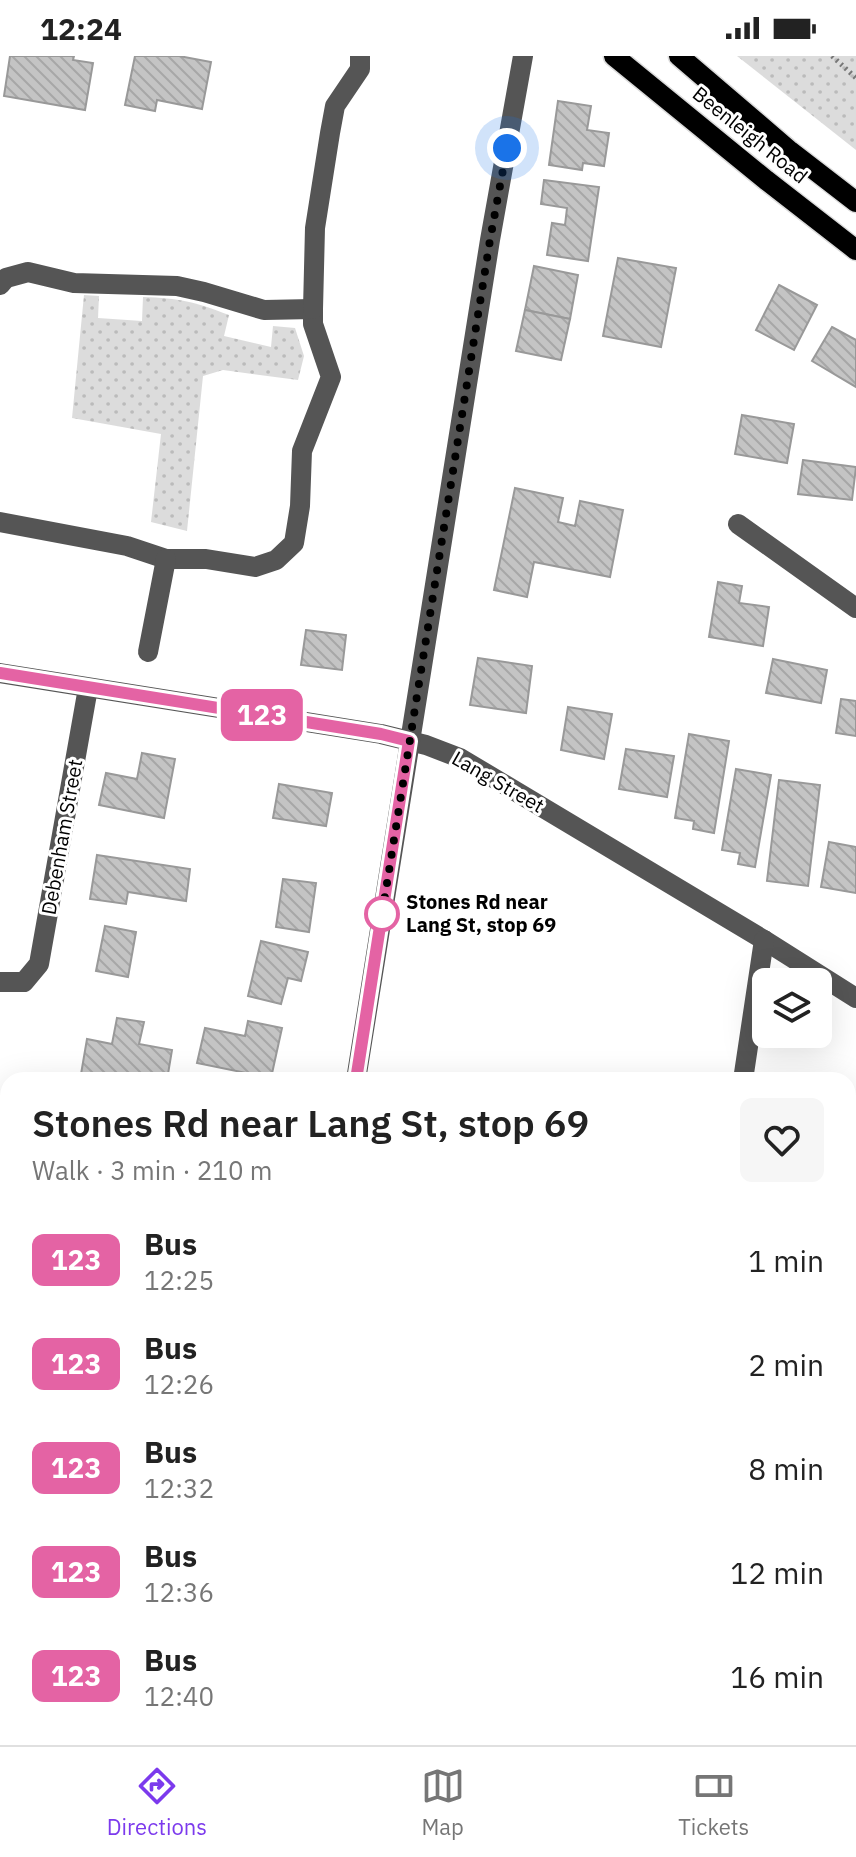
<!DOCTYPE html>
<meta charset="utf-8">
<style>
body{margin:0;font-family:"IBM Plex Sans",sans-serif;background:#f6f6f6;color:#222;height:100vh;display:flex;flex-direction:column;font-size:30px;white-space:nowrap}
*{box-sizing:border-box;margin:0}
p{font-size:26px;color:#767676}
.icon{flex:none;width:44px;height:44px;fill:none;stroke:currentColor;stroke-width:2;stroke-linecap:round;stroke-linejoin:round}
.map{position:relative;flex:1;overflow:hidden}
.panel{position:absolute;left:0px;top:1016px;width:856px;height:674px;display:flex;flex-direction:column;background:#fff;border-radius:24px 24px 0 0;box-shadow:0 8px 32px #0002}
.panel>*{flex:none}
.badge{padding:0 16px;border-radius:12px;font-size:28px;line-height:52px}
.tools{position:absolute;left:752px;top:912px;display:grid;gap:16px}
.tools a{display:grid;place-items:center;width:80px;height:80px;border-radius:12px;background:#fff;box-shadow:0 8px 32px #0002;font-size:40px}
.you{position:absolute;width:40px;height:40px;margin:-20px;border:6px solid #fff;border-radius:50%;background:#1a73e8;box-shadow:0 0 0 12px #1a73e833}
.map>.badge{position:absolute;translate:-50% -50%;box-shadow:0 0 0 4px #fff}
.round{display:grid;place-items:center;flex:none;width:84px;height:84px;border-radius:12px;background:#f6f6f6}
.headline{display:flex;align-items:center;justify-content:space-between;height:136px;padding:0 32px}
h1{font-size:38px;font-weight:600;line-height:60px}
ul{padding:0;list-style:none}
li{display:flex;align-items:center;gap:24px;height:104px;padding:0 32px}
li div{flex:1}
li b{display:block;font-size:30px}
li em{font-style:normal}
li .badge{min-width:88px;font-weight:700;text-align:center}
.status{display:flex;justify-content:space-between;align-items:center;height:56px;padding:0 40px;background:#fff;direction:ltr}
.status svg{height:22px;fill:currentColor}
.tabs{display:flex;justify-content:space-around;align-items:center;height:112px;border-top:2px solid #e0e0e0;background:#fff;font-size:22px;color:#767676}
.tabs a{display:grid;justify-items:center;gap:4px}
.tabs .active{color:#7c3aed}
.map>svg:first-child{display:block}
.park{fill:url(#park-dots)}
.building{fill:url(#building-back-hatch);stroke:#999;stroke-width:2}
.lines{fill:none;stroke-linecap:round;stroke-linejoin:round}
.major-casing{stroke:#dbdbdb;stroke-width:23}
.path{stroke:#777;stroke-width:5;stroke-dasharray:2 4;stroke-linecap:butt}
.minor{stroke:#555;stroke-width:20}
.major{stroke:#000;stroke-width:20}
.line-casing{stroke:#fff;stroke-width:18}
.line{stroke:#e463a4;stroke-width:12}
.walk{stroke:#000;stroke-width:8;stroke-dasharray:0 14.4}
.stop-dot{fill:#fff;stroke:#e463a4;stroke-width:4}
.labels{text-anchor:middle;stroke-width:6;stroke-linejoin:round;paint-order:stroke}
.street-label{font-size:20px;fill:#000;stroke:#fff}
.stop-label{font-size:20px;font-weight:bold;fill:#000;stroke:#fff;text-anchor:start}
</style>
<div class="status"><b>12:24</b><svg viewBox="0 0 49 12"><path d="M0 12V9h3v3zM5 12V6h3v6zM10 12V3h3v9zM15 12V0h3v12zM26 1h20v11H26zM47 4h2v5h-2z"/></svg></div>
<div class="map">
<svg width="856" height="1689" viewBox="0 0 856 1689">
<defs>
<pattern id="park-dots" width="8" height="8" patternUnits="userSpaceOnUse" patternTransform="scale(2)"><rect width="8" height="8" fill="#dcdcdc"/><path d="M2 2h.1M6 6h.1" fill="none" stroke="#bbb" stroke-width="1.8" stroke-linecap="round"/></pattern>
<pattern id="building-back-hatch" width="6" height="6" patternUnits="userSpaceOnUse" patternTransform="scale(2)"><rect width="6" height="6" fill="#c4c4c4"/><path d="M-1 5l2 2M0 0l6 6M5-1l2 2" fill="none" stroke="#a7a7a7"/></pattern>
</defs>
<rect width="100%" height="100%" fill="#fff"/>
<g class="park">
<path d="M737,0h119v94z"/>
<path d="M84,239l15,1 -1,22 44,3 1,-24c36,1 52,5 86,18l-5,21 47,11 2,-21 22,2 9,28 -6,24 -75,-10 -20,6 -16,155 -36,-9 10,-88 -89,-16z"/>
<path d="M848,1568l8,1v120h-572l1,-7h563z"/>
</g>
<g class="building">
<path d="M10,0h64l-1,4 20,3 -8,47 -81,-14z"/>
<path d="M135,0h44l32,6 -9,47 -45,-9 -2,11 -30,-6z"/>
<path d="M558,45l33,5 -4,24 22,3 -5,33 -21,-3 -1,7 -33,-5z"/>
<path d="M544,124l55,7 -11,74 -41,-6 5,-32 13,2 2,-17 -26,-4z"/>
<path d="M618,202l58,10 -15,79 -58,-11z"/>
<path d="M534,210l44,9 -8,44 -45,-9z"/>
<path d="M779,229l38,20 -23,45 -38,-20z"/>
<path d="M525,254l45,9 -9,41 -45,-9z"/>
<path d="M832,271l24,13v47l-44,-26z"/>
<path d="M742,359l52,9 -7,39 -52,-9z"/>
<path d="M803,404l53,7 -4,33 -54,-6z"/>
<path d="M515,432l48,10 -5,24 17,4 5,-25 43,9 -13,67 -76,-15 -7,35 -33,-7z"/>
<path d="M718,526l24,4 -3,17 30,4 -6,39 -54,-9z"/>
<path d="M306,574l40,5 -4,35 -41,-5z"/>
<path d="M478,602l54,8 -6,47 -56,-8z"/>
<path d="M773,603l54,11 -6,33 -55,-10z"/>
<path d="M841,643l15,2v35l-20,-3z"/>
<path d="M568,651l44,7 -8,45 -43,-9z"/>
<path d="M689,678l40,7 -15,92 -21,-4 1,-8 -19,-3z"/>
<path d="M626,693l48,7 -7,41 -48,-8z"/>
<path d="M142,697l33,6 -11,59 -65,-13 7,-32 31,6z"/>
<path d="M736,713l35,6 -16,92 -17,-3 2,-11 -18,-3z"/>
<path d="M779,724l41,5 -12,101 -41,-5z"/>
<path d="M279,728l53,9 -6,33 -53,-8z"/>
<path d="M829,786l27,5v46l-35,-6z"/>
<path d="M97,799l93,14 -4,32 -58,-9 -2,12 -36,-5z"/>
<path d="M283,823l33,4 -7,49 -33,-5z"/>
<path d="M105,870l31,6 -8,45 -32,-6z"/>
<path d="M261,885l47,11 -7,29 -13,-3 -7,26 -33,-8z"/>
<path d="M117,962l27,4 -5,22 33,6 -5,30 -45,-2 -1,2h-41l7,-41 25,5z"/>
<path d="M248,965l34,7 -11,50 -74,-15 8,-35 40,8z"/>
<path d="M0,1118l8,2v31l-8,-1z"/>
<path d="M0,1218l8,1v34l-8,-1z"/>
</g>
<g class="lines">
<defs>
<g id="major">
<path d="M614,0l152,124 90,70"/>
<path d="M679,0l111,95 66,51"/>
</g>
</defs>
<use href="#major" class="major-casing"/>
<g class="path">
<path d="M832,0l24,22"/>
<path d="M453,1682l4,7"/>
</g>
<g class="minor">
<path d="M0,229l6,-7 22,-6 46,11 103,3 27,6 60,18 49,-1v15l18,53 -29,74 -2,55 -6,37 -18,17 -21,7 -49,-8h-40l-39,-13 -127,-24"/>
<path d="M313,253l2,-81 15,-95 5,-27 25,-37v-13"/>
<path d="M738,468l118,84"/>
<path d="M148,596l18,-93"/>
<path d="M0,617l381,61 45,11 34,13 304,182 92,58"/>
<path d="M0,926h24l15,-18 49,-276"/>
<path d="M356,1024l134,-840 33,-184"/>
<path d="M743,1024l21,-140"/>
<path d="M848,1386l8,2"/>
<path d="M0,1548l8,2"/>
<path d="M556,1682l6,7"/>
<path d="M250,1689l1,-7"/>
<path d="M413,1689l5,-7"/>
</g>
<use href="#major" class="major"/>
</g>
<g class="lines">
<defs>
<path id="line" d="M0,617l381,61 28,7 -53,339"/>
</defs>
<use href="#line" class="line-casing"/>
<use href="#line" class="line"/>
<path class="walk" d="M382,858l-2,13 110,-687 17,-92"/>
</g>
<circle class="stop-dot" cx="382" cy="858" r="16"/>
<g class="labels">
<g class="street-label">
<text transform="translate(750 79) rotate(39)" y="7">Beenleigh Road</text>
<text transform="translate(498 726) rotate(30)" y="7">Lang Street</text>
<text transform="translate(62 781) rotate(-80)" y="7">Debenham Street</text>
</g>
<g class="stop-label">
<text x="406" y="853">Stones Rd near<tspan x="406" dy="23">Lang St, stop 69</tspan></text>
</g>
</g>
</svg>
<div class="tools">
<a><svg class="icon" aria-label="layers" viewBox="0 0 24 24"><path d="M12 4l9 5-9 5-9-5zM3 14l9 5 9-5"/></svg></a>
</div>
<div class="you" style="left:507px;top:92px"></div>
<b class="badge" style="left:262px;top:659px;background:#e463a4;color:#fff">123</b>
<section class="panel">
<div class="headline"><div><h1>Stones Rd near Lang St, stop 69</h1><p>Walk · 3 min · 210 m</p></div><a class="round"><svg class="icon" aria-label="heart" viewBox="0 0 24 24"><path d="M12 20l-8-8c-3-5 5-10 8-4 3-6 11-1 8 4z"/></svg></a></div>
<ul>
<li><span class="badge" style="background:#e463a4;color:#fff">123</span><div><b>Bus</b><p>12:25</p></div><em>1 min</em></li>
<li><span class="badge" style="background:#e463a4;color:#fff">123</span><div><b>Bus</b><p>12:26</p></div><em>2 min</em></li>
<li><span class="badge" style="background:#e463a4;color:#fff">123</span><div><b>Bus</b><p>12:32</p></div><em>8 min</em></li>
<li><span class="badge" style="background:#e463a4;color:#fff">123</span><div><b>Bus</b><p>12:36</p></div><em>12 min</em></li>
<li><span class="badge" style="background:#e463a4;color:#fff">123</span><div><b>Bus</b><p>12:40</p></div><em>16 min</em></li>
</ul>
</section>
</div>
<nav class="tabs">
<a class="active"><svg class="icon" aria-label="directions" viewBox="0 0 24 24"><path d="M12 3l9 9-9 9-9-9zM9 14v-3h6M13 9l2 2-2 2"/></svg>Directions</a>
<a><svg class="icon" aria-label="map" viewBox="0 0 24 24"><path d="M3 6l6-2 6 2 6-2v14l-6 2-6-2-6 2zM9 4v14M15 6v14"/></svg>Map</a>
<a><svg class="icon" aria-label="tickets" viewBox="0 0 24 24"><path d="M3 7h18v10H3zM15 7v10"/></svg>Tickets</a>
</nav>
